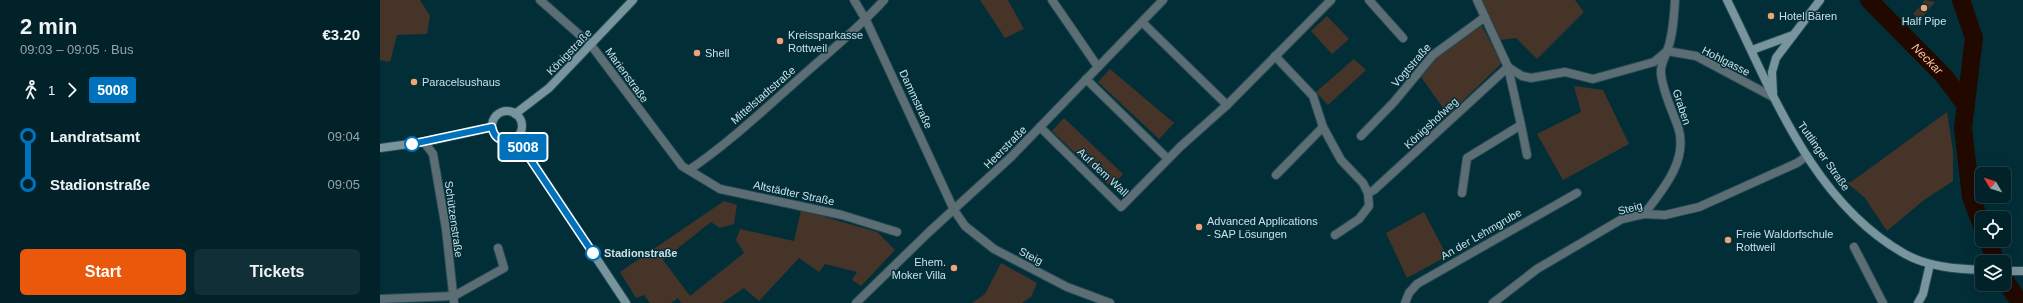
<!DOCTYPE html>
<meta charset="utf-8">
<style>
body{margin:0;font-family:Helvetica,sans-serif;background:#102f36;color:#f1f3f6;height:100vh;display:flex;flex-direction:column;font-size:15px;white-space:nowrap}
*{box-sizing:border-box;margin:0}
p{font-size:13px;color:#96a4a8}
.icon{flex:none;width:22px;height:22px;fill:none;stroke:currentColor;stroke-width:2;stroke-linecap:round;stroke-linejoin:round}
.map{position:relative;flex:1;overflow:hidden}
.panel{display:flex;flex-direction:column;background:#02222a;width:380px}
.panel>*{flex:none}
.badge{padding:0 8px;border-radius:3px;font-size:14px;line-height:26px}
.needle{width:26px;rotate:309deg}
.controls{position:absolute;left:1595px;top:167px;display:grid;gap:8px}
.controls a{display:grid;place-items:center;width:36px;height:36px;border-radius:6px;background:#02222a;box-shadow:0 4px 16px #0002,0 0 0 1px #233f47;font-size:20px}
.map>.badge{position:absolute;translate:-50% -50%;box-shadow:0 0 0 2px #fff}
.legs{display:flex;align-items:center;gap:6px;height:44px;padding:0 20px;font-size:13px}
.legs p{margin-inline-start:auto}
.headline{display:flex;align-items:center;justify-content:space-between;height:68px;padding:0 20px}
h1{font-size:22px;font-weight:600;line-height:30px}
.primary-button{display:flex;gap:8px;margin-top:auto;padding:8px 20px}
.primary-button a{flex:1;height:46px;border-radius:6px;background:#ea580c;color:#fff;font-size:16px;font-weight:600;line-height:46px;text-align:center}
.primary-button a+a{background:#102f36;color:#f1f3f6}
ul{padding:0 20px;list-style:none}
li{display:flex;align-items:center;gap:14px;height:48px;font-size:15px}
li i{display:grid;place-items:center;width:6px;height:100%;margin:0 5px;background:currentColor}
li i::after{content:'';width:10px;height:10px;margin:-5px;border:3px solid;border-radius:50%;background:#02222a}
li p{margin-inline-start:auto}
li:first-child i{background:linear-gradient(#0000 50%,currentColor 0)}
li:last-child i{background:linear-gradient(currentColor 50%,#0000 0)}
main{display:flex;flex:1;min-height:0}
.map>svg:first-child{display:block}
.green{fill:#473429}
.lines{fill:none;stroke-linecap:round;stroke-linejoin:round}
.river{stroke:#220900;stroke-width:18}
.street-casing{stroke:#224a54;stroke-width:10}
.secondary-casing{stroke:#224a54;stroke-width:10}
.street{stroke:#5c6d73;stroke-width:8}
.secondary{stroke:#78949d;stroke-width:8}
.line-1-casing{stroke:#fff;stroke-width:9}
.line-1{stroke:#0072bc;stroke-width:6}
.poi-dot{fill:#efa377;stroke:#022e38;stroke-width:1.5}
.stop-1-dot{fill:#fff;stroke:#0072bc;stroke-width:2}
.labels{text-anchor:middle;stroke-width:3;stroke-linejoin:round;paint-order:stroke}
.poi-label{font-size:11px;fill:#cbe0e7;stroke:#022e38;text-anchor:start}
.street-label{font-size:11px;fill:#cbe0e7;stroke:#022e38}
.stop-label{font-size:11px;font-weight:bold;fill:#cbe0e7;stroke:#022e38;text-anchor:start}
.water-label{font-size:12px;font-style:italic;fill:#fec3a2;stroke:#022e38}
</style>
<main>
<section class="panel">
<div class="headline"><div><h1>2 min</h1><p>09:03 – 09:05 · Bus</p></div><b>€3.20</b></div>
<div class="legs"><svg class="icon" aria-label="walk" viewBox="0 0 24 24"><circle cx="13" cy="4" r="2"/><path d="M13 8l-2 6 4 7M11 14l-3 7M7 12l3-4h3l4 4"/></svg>1<svg class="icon" aria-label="forward" viewBox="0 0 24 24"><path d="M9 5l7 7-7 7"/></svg><b class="badge" style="background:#0072bc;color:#fff">5008</b></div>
<ul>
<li><i style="color:#0072bc"></i><b>Landratsamt</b><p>09:04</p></li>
<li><i style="color:#0072bc"></i><b>Stadionstraße</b><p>09:05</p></li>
</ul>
<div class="primary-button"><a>Start</a><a>Tickets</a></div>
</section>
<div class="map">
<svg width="1643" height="303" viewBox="0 0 1643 303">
<rect width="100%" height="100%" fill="#022e38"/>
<g class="green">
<path d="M0,0h40l10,16 -3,18 -30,1 -7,27 -10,-2z"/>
<path d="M600,0h28l16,29 -19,9z"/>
<path d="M1100,0h95l9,12 -47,47 -21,-21 -15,2z"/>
<path d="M1545,0l10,2 -15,18 -7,-6z"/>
<path d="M947,16l22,23 -17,15 -21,-23z"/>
<path d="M1102,26l20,37 -54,52 -29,-41 16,-17 40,-28z"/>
<path d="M974,59l12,11 -38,35 -12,-13z"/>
<path d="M730,69l64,54 -15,16 -61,-57z"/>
<path d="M1194,86l29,4 26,54 -66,36 -26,-46 44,-22z"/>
<path d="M1567,112l6,39v30l-29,19 -37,31 -22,-33 -19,-16h5z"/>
<path d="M684,118l59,56 -12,13 -59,-56z"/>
<path d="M344,201l13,4 -3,19 -14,4 -9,-6 -48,38 27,36 54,-43 -8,-13 4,-11 54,12 7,-31 76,22 18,18 -34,36 -9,-6 5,-8 -32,-8 -6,8 -20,-14 -40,43 -15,-13 -22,15h-41l-3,-5 -7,5h-21l-6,-8 -8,3 -16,-26z"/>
<path d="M1044,212l23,44 -40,22 -21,-45z"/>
<path d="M621,263l36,20 -6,14 -9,6h-50l13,-9z"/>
</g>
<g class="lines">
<g class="river">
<path id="s1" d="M1489,0l75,76 21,28"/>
<path d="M1581,0l13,38 -11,90 8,69 11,29"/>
<path d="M1608,240l8,22"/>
<path d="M1624,279l16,24"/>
</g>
<defs>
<g id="street">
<path d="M160,0l51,45 91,121 38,23 122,26 55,17"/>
<path d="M474,0l12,20 88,190 11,16 29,23 73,38 43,16"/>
<path d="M672,0l46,67"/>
<path d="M989,0l34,38"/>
<path d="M1097,0l31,67 14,9 9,2 34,-6 28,7 61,-17 13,-11"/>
<path d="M762,22l85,83"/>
<path d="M1287,51l29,5 77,41"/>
<path d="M895,56l38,40 10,31 18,33 22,23 5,10 1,13 -10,13 -24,16"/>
<path d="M1128,67l13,58"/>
<path d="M706,79l82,80"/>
<path d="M660,127l81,80 59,-60 47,-42 104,-105"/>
<path d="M981,136l33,-34 39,-47 52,-38"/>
<path d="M44,142l9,12 13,75 8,74"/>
<path d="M309,170c37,-25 70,-56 103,-85 31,-28 64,-54 92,-85"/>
<path d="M896,175l47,-48"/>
<path d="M988,193l6,-3 134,-123"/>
<path d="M1082,193l5,-35 54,-33 6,30"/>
<path d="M1264,214c19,-24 45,-55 34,-87 -6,-17 -15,-35 -17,-53 -1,-9 3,-14 6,-23 6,-15 7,-35 8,-51"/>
<path d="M1474,247l29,56"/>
<path d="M0,299l74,-3 50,-28 -6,-20"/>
<path d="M476,303l73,-71 82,-75 152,-157"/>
<path d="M1025,303l4,-10 8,-9 160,-91"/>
<path d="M1113,303l44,-34 85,-50 22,-5 21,1 34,-8 98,-44 10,-7"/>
</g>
<g id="secondary">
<path d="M1347,0c45,91 85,202 178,254 23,13 52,15 77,16"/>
<path d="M1372,50l41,-15"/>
<path d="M1393,93l-1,-21 4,-14 44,-58"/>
<circle cx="127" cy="126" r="15"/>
<path d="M135,114l34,-26 84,-88"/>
<path d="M136,137l110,166"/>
<path d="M0,148l44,-6 68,-15"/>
<path d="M1624,271h19"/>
<path d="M1538,303l5,-9 7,-30"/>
</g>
</defs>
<use href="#street" class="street-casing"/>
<use href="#secondary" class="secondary-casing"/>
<use href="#street" class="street"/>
<use href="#secondary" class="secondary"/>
</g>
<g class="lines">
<defs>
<path id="line-1" d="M32,144l80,-17c2,13 13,17 24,11l77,115"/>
</defs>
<use href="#line-1" class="line-1-casing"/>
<use href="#line-1" class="line-1"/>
</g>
<g class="poi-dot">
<circle cx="1544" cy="8" r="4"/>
<circle cx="1391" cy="16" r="4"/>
<circle cx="400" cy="41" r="4"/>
<circle cx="317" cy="53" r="4"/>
<circle cx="34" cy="82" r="4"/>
<circle cx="819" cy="227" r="4"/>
<circle cx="1348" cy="240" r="4"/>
<circle cx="574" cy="268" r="4"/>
</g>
<g class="stop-1-dot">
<circle cx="32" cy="144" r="7"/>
<circle cx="213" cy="253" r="7"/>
</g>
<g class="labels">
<g class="poi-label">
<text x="1399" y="20">Hotel Bären</text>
<text x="1544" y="25" text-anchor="middle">Half Pipe</text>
<text x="408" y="39">Kreissparkasse<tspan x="408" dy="13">Rottweil</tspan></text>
<text x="325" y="57">Shell</text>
<text x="42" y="86">Paracelsushaus</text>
<text x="827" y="225">Advanced Applications<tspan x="827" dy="13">- SAP Lösungen</tspan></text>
<text x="1356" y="238">Freie Waldorfschule<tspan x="1356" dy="13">Rottweil</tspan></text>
<text x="566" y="266" text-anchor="end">Ehem.<tspan x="566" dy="13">Moker Villa</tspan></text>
</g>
<g class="street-label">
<text transform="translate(189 52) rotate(-46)" y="4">Königstraße</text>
<text transform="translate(1346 61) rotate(27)" y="4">Hohlgasse</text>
<text transform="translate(1031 65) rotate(-49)" y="4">Vogtstraße</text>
<text transform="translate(247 75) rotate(54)" y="4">Marienstraße</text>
<text transform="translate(383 95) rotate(-41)" y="4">Mittelstadtstraße</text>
<text transform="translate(536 99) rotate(65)" y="4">Dammstraße</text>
<text transform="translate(1302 107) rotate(72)" y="4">Graben</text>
<text transform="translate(1051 123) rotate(-43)" y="4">Königshofweg</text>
<text transform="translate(625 147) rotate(-45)" y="4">Heerstraße</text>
<text transform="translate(1444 156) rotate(55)" y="4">Tuttlinger Straße</text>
<text transform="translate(723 172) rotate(43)" y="4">Auf dem Wall</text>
<text transform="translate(414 193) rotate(12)" y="4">Altstädter Straße</text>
<text transform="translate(1250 208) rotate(-15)" y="4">Steig</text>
<text transform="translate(74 219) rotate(82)" y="4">Schützenstraße</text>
<text transform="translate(1101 234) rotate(-30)" y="4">An der Lehmgrube</text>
<text transform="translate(651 256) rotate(27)" y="4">Steig</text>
</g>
<g class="stop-label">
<text x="224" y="257">Stadionstraße</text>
</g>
<g class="water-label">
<text dy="4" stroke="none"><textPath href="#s1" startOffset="83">Neckar</textPath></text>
</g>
</g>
</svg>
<div class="controls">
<a><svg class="needle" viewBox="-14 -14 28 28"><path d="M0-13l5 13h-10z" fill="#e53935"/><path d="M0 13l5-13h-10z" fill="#96a4a8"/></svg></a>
<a><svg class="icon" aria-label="locate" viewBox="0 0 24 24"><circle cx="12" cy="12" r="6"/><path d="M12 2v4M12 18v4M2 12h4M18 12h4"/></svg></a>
<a><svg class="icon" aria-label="layers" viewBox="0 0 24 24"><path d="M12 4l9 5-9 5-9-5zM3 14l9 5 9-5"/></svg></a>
</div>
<b class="badge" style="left:143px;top:147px;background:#0072bc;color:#fff">5008</b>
</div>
</main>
